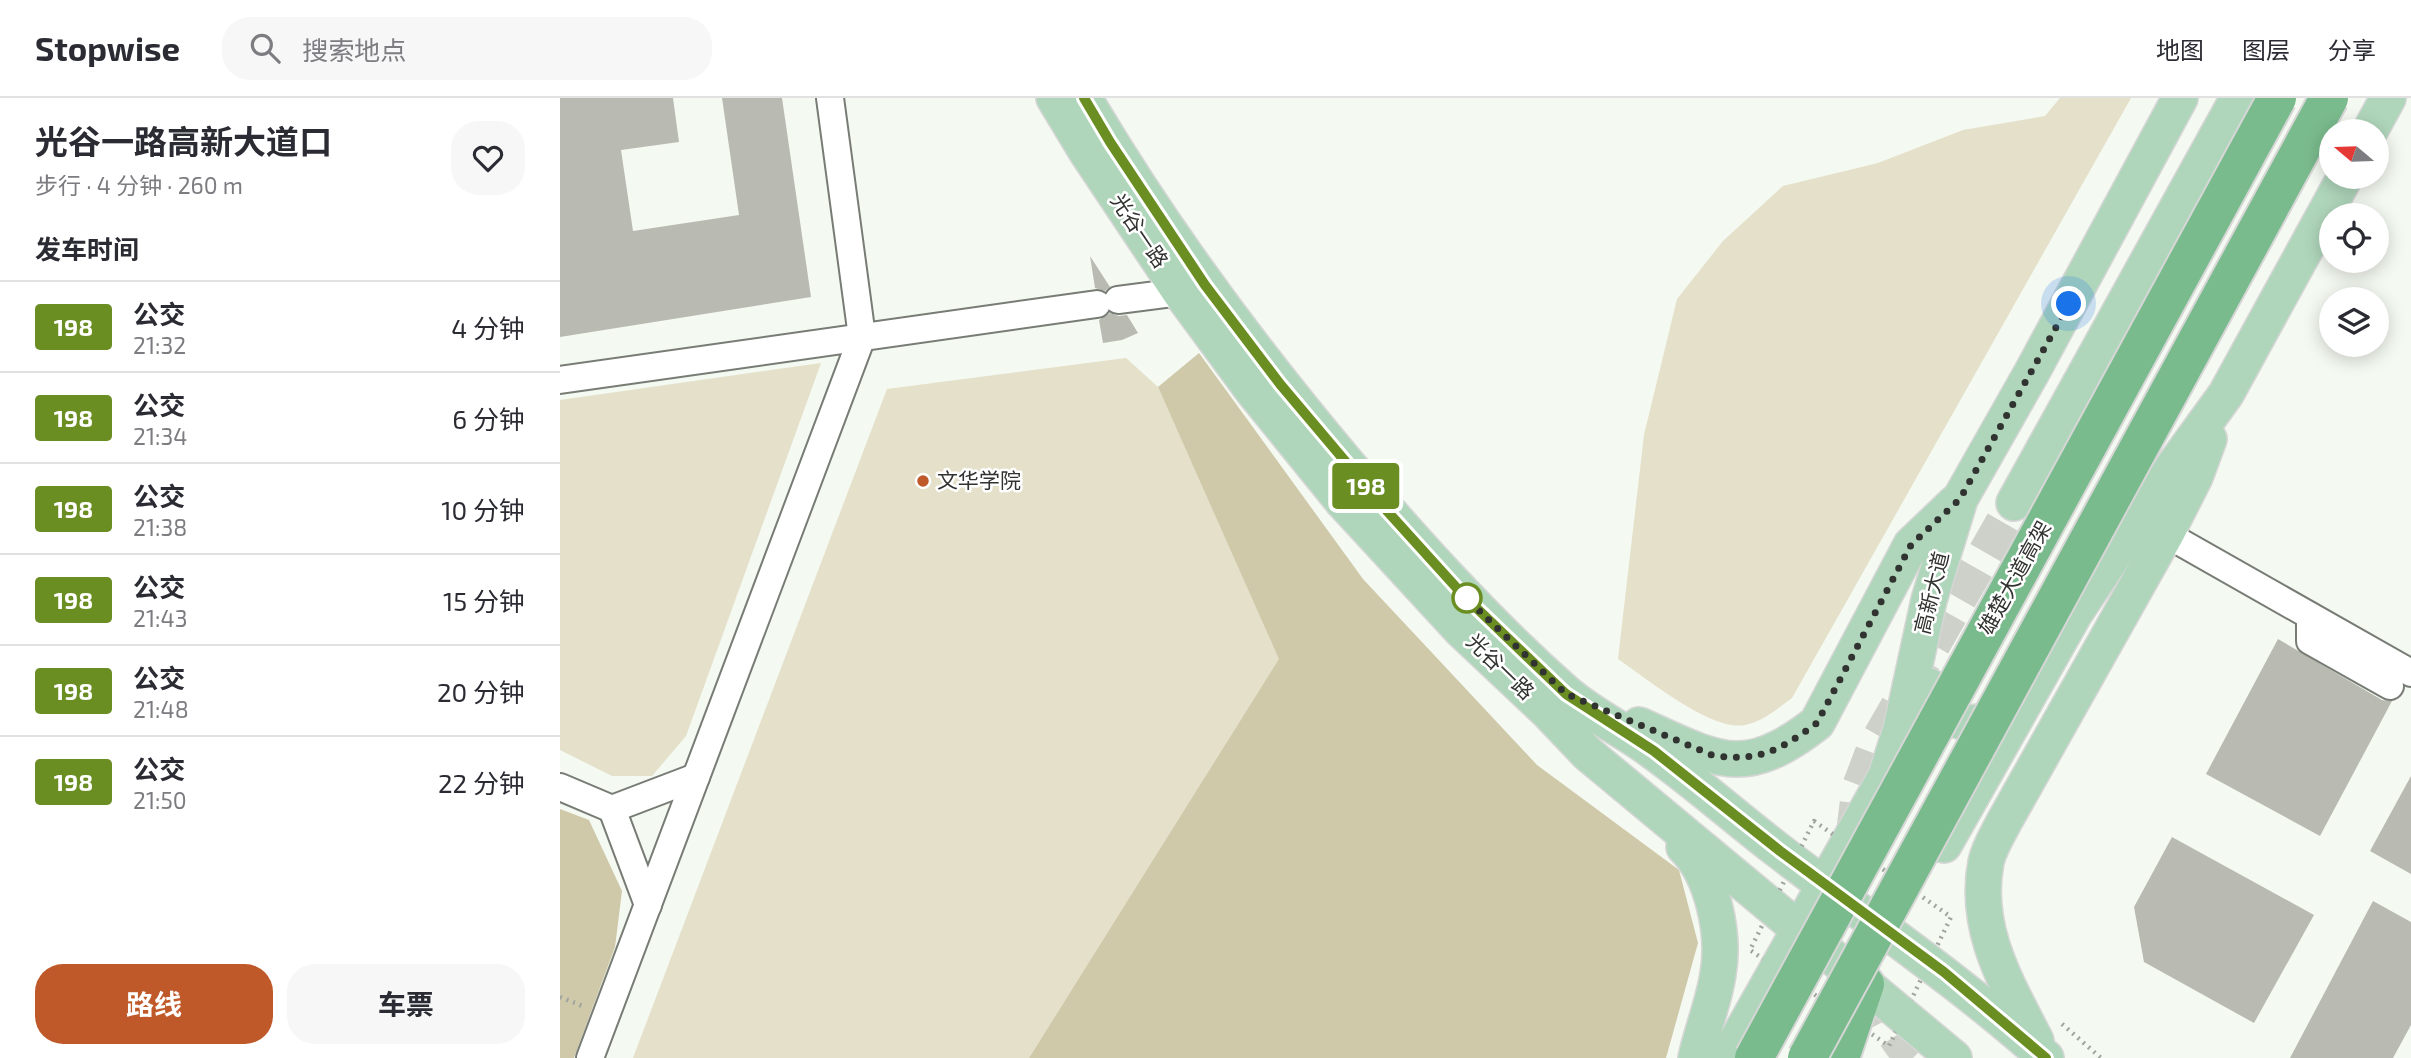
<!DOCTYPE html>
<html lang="zh">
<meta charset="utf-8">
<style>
body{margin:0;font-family:"Exo 2","Noto Sans SC",sans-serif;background:#f7f7f7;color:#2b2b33;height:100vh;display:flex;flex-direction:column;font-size:26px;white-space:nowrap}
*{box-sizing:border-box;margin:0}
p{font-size:23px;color:#7c7c81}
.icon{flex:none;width:38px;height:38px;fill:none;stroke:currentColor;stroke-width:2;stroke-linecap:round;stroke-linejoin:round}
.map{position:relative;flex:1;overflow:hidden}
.side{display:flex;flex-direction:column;background:#fff;width:560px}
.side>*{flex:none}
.badge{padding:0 14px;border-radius:5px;font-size:24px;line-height:46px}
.needle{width:46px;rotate:289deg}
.fabs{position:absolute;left:1759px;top:21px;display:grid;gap:14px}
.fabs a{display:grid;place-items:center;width:70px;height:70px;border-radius:50%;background:#fff;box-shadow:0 4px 18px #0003;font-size:35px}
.you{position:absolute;width:35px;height:35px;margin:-18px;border:5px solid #fff;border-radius:50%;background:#1a73e8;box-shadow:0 0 0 10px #1a73e833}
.map>.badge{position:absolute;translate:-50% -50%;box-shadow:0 0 0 4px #fff}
h2{padding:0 35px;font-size:26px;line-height:63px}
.round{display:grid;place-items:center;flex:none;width:74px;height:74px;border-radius:28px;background:#f7f7f7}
.summary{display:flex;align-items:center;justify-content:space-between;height:119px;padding:0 35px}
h1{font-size:33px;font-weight:700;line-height:52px}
.primary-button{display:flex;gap:14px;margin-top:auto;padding:14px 35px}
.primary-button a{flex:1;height:80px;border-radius:28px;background:#bf592a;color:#fff;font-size:28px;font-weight:700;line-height:80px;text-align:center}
.primary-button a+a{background:#f7f7f7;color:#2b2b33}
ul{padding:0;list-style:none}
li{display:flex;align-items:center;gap:21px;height:91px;padding:0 35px;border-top:2px solid #e1e1e2}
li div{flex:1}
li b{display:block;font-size:26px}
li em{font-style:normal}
li .badge{min-width:77px;font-weight:700;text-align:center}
header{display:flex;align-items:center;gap:42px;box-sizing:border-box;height:98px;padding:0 35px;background:#fff;border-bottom:2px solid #e1e1e2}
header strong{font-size:33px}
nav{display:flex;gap:38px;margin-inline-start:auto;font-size:24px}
.search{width:490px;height:63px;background:#f7f7f7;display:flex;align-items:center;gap:18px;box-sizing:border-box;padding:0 24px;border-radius:28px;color:#7c7c81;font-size:26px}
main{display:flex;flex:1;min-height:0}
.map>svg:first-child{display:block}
.green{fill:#e4e0c9}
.forest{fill:#cfc9aa}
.building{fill:#b9bbb2}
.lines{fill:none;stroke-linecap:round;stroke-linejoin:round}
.major-tunnel{stroke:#cdd1ca;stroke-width:35;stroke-dasharray:35 18;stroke-linecap:butt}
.minor-casing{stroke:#777c75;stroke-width:30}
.major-casing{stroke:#d6d6d6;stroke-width:38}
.highway-casing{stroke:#d6d6d6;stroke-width:42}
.path{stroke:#a1a59f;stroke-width:4.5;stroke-dasharray:2 5;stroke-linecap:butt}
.minor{stroke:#fff;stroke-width:26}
.major{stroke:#afd6bb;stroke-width:35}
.highway{stroke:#7abb8d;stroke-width:38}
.highway-bridge-casing{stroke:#d6d6d6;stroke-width:42;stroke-linecap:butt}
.highway-bridge{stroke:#7abb8d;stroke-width:38}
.line-casing{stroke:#fff;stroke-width:16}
.line{stroke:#6b8e23;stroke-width:10}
.walk{stroke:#313330;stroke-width:7;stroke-dasharray:0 12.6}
.poi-dot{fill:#bf592a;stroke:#fff;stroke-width:2.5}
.stop-dot{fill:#fff;stroke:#6b8e23;stroke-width:3.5}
.labels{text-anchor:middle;stroke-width:5;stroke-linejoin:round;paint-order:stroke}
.street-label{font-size:21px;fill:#313330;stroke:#fff}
.poi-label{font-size:21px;fill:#313330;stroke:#fff;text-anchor:start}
</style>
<header>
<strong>Stopwise</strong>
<div class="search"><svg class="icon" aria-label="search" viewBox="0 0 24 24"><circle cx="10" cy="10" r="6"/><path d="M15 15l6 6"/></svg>搜索地点</div>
<nav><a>地图</a><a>图层</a><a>分享</a></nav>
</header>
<main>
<section class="side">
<div class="summary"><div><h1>光谷一路高新大道口</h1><p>步行 · 4 分钟 · 260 m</p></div><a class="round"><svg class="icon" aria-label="heart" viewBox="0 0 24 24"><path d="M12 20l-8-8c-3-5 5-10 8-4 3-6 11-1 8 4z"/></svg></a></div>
<h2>发车时间</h2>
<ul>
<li><span class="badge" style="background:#6b8e23;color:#fff">198</span><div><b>公交</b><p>21:32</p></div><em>4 分钟</em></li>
<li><span class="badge" style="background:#6b8e23;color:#fff">198</span><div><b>公交</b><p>21:34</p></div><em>6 分钟</em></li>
<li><span class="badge" style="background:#6b8e23;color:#fff">198</span><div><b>公交</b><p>21:38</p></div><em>10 分钟</em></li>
<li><span class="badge" style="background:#6b8e23;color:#fff">198</span><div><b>公交</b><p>21:43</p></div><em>15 分钟</em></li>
<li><span class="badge" style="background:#6b8e23;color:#fff">198</span><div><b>公交</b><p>21:48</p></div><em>20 分钟</em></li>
<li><span class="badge" style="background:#6b8e23;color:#fff">198</span><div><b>公交</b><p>21:50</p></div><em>22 分钟</em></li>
</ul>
<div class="primary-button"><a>路线</a><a>车票</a></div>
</section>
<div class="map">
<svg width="1851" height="960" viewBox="0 0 1851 960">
<rect width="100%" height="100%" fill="#f4f9f1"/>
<g class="green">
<path d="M1500,0h71l-339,600c-15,11 -29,23 -47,27 -33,7 -99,-47 -127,-66l26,-224 33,-136 46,-58 60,-55 95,-23 85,-33 82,-14z"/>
<path d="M566,260l32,29 122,272 -251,399h-396l254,-669z"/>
<path d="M261,265l-135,373 -34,40h-40l-52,-26v-350z"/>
</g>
<g class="forest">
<path d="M639,255l164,226 174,186 142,105 19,73 -32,115h-637l250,-399 -121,-272z"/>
<path d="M0,711l29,11 33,71 -7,56 -41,111h-14z"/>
</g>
<g class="building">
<path d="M0,0h113l6,44 -58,8 12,81 106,-16 -17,-117h60l29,199 -251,40z"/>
<path d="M530,158l20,31 -5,4 -10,-3z"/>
<path d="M550,215l9,3 8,-1 11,18 -16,7 -19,3 -4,-23z"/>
<path d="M1718,541l104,61 10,1 -72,135 -114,-62z"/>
<path d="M1851,678v98l-41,-23z"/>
<path d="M1612,739l142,78 -60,108 -110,-61 -10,-55z"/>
<path d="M1813,803l38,21v103l-18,33h-103z"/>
</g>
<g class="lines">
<g class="major-tunnel">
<path d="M1293,740l6,-50 16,-42 139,-243"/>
<path d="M1313,890c7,23 22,53 40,70"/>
</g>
<defs>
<g id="minor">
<path d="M558,202l62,-8"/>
<path d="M0,282l537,-76"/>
<path d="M1606,436l245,139"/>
<path d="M1750,518v25l80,45"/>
<path d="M0,689l52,22 84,-32"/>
<path d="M52,711l36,96"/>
<path d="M30,960l272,-721 -32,-239"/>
</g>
<g id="major">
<path d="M494,0l32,53 94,141 73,99 90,111 117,127 87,82 41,43 366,304"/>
<path d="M524,0c76,129 165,249 261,363 69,81 140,160 219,230 27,24 62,40 91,62 43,31 82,66 124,98 90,69 183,132 267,207"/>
<path d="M1810,33l18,-33"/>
<path d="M1454,405l224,-405"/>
<path d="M1369,588c15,43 48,46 82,21"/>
<path d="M1079,627c28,12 69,35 99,34 29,0 57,-19 79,-36l94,-178 44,-42"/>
<path d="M1384,747l131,-232 98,-146 53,-73 119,-217"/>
<path d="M1124,749c29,28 41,88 34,127 -4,28 -16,56 -22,84"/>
<path d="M1476,943c-29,-57 -63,-112 -50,-179 3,-14 12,-28 18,-40l162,-288 29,-57 14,-38"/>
<path d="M1167,960l159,-282 15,-47 28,-129 31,-101 72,-127 148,-274"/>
</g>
<path id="highway" d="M1280,960l25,-74"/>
</defs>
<use href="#minor" class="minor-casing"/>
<use href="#major" class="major-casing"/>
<use href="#highway" class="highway-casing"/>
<g class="path">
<path d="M1254,723l137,96 -62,129 -139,-96z"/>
<path d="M0,899l25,10"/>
<path d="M1502,926l39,34"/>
</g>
<use href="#minor" class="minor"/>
<use href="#major" class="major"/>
<use href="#highway" class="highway"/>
<defs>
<g id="highway-bridge">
<path d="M1194,960l523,-960"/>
<path d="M1247,960l522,-960"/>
</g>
</defs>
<use href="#highway-bridge" class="highway-bridge-casing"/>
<use href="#highway-bridge" class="highway-bridge"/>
</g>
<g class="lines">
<defs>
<path id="line" d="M524,0l26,44 95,143 75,99 108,128 76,84 102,98 88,57 126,100 164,121 102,86"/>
</defs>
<use href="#line" class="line-casing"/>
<use href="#line" class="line"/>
<path class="walk" d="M907,500l-3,-2 102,98 146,61c45,8 69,-5 105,-32l94,-178 49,-46 109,-195"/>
</g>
<circle class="poi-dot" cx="363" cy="383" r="7"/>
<circle class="stop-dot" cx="907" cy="500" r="14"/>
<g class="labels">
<g class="street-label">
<text transform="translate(579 133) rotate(56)" y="7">光谷一路</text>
<text transform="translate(1455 480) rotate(-61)" y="7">雄楚大道高架</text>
<text transform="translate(1372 495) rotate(-76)" y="7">高新大道</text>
<text transform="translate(940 569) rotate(44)" y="7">光谷一路</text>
</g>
<g class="poi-label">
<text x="377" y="390">文华学院</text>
</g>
</g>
</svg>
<div class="fabs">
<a><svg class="needle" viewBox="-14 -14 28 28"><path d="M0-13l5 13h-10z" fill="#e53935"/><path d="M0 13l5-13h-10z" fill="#7c7c81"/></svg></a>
<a><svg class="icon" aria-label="locate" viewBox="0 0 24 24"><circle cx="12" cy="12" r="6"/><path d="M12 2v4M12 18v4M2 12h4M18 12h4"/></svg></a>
<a><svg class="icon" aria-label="layers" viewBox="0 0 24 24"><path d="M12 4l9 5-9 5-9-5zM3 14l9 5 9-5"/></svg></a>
</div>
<div class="you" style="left:1509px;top:206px"></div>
<b class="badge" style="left:806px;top:388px;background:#6b8e23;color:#fff">198</b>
</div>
</main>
